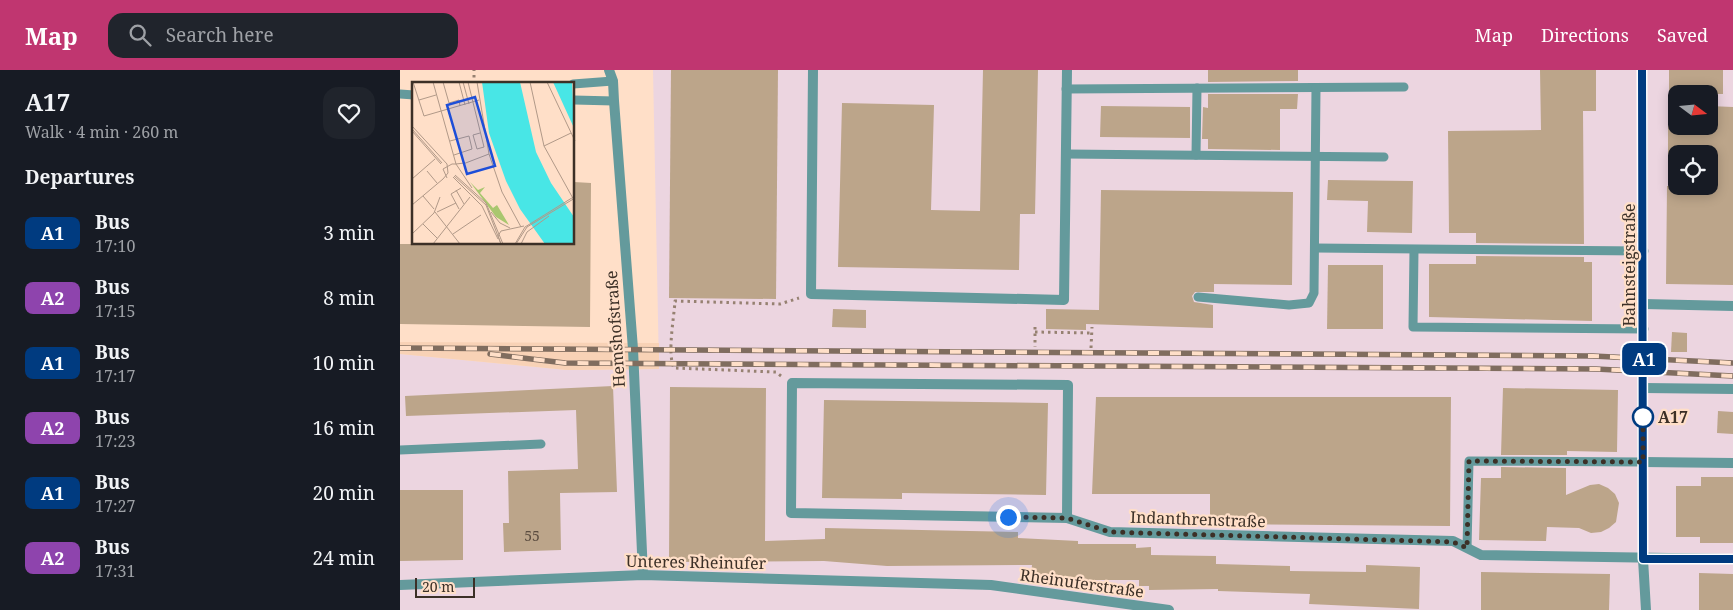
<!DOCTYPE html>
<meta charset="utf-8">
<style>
body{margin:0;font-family:"Noto Serif",serif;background:#20242c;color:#f1f3f6;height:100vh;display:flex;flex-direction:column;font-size:19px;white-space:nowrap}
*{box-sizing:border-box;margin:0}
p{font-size:16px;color:#9ea1a6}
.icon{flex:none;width:28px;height:28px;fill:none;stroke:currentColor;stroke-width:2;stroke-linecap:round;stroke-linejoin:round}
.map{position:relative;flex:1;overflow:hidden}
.sheet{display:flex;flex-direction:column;background:#171b24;width:400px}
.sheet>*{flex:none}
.badge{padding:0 10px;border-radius:8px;font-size:18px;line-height:32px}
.needle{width:32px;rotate:106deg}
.tools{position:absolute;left:1268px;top:15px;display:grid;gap:10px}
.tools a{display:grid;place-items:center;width:50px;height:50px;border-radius:10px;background:#171b24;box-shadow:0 2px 12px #0003;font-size:25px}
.scale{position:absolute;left:15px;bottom:12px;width:60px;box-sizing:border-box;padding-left:5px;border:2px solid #3c3027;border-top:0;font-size:14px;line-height:18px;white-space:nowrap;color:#3c3027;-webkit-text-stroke:4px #ffdfc8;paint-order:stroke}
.you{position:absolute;width:25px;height:25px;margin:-12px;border:4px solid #fff;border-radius:50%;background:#1a73e8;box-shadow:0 0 0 8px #1a73e833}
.map>.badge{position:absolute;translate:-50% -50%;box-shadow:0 0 0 2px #fff}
h2{padding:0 25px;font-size:19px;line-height:45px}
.round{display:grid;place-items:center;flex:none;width:52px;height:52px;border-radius:15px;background:#20242c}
.head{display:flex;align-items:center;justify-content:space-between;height:85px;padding:0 25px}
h1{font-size:24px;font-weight:700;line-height:38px}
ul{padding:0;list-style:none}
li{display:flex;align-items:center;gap:15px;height:65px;padding:0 25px}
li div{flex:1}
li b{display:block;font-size:19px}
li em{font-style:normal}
li .badge{min-width:55px;font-weight:700;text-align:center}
header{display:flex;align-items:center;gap:30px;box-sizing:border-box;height:70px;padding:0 25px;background:#c03670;color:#fff}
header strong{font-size:24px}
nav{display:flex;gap:28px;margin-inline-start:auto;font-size:18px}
.search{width:350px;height:45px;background:#20242c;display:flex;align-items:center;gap:12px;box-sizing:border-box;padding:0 18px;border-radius:15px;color:#9ea1a6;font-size:19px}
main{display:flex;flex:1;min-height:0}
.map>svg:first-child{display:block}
.industrial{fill:#ecd5e0;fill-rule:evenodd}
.built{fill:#f8d2b6}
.building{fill:#bca58a}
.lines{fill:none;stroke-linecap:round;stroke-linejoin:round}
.path{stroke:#968171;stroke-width:3;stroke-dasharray:2.5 4;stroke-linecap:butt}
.service{stroke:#649a9c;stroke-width:9}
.minor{stroke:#649a9c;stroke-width:10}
.rail-casing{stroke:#806d5f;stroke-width:5.5}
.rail{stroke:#ffdfc8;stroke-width:4;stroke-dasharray:11;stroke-linecap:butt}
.line-casing{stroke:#fff;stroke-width:11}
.line{stroke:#003b80;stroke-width:8}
.walk{stroke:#3c3027;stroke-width:5;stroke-dasharray:0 9}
.stop-dot{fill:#fff;stroke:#003b80;stroke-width:2.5}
.labels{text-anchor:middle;stroke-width:4.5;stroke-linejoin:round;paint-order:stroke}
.number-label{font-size:14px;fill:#5c4d40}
.street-label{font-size:16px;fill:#3c3027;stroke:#ffdfc8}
.stop-label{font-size:16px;font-weight:bold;fill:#3c3027;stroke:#ffdfc8;text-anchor:start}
.inset-road{fill:none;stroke:#b19988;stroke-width:1}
.view{fill:#1d4ed8;fill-opacity:0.15;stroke:#1d4ed8;stroke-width:2.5}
.inset-edge{fill:none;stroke:#3c3027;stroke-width:2.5}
</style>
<header>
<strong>Map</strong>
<div class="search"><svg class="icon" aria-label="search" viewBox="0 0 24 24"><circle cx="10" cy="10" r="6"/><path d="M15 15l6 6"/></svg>Search here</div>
<nav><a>Map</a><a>Directions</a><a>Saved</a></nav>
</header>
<main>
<section class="sheet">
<div class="head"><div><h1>A17</h1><p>Walk · 4 min · 260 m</p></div><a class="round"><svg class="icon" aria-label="heart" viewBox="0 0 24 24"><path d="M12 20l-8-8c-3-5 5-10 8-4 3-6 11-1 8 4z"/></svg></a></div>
<h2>Departures</h2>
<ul>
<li><span class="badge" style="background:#003b80;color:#fff">A1</span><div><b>Bus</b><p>17:10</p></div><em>3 min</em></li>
<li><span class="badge" style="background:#8e44ad;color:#fff">A2</span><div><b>Bus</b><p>17:15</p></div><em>8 min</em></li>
<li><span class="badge" style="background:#003b80;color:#fff">A1</span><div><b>Bus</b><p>17:17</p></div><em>10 min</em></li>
<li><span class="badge" style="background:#8e44ad;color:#fff">A2</span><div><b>Bus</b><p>17:23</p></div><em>16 min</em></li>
<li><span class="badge" style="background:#003b80;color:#fff">A1</span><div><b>Bus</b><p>17:27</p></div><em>20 min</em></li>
<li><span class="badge" style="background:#8e44ad;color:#fff">A2</span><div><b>Bus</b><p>17:31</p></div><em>24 min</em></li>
</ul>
</section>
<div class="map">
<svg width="1333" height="540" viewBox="0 0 1333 540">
<rect width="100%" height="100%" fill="#ffdfc8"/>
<path class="industrial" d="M253,0h1080v540h-1333v-256l167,16 92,-1zM1276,24h33v32h-33zM1276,84h33v32h-33z"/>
<path class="built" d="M0,272l259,1v26l-92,1 -167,-16z"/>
<g class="building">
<path d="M271,0h107l-2,229 -107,-1z"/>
<path d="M583,0h55l-3,144h-15l-1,56 -181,-3 4,-164 92,2 -3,105 49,1z"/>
<path d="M808,0h90v11l-90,1z"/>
<path d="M1140,0h56v41h-13l1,133 -108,-1v-10h-27l-1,-102 93,-1z"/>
<rect x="1269" y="0" width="54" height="24"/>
<path d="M808,24h90l-1,15h-17v41l-72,-1v-10h-6l1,-32 5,1z"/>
<path d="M701,36l89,1v31l-90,-1z"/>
<path d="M1309,36l24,1v178l-67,-1 1,-98h42v-32h-41v-28h41z"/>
<path d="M928,110l85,1 -1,52 -45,-1 1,-31 -41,-1z"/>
<path d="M174,112l17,1 -1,144 -190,-3v-80h174z"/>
<path d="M701,120l192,2 -1,93 -78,-1v8h-19l-3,4 2,6 19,3v23l-127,-4v6l-40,-1v-20l53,1z"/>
<path d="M1076,186l108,1v5h8v59l-163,-4v-53h47z"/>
<path d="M928,195h55v64h-56z"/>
<path d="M433,239l33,1v18l-34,-1z"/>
<path d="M1272,262l15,1v19h-16z"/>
<path d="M213,316l4,106 -57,1 1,57 -57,2 -1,-29h6l-1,-52 70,-2 -2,-59 -170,6 -1,-20z"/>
<path d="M270,317l96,1 -1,153 60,-2v-11l193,4v6l60,3v3h58v4l15,-1v8l65,1v8l74,2v5l76,1v-7l54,2 -1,42 -110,-5 1,-10 -92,-3v-2l-69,1v-4h-10v-6h-55l-53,-4 1,-11 -145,1 -63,-5 -155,1z"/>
<path d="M1103,318l115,2 -1,62 -50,-1v4h-66z"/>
<path d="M696,327h355l-1,129 -240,-2v-30h-118z"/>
<path d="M424,330l224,3 -2,92 -144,-2v6l-80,-1z"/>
<path d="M1318,341l15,1v22l-16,-1z"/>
<path d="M1101,397l65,1v27l24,-10 9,-1 9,4 7,6 4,9 -3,19 -7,6 -8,4 -10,1 -12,-5 -32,-1 -1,14 -67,-1 2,-62h20z"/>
<path d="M1301,407h32v66h-33v-6h-24v-51h25z"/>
<path d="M0,420h63v70l-63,1z"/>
<path d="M1081,502l129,2 -1,36h-128z"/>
<path d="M1299,503l34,1v36h-34z"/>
</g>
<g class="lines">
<g class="path">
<path d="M74,14v-14"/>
<path d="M635,257v20"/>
<path d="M635,262l56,1"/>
<path d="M691,278l1,-21"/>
<path d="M381,306l-5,-4 -102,-4c-7,-14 0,-50 1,-67l105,3 19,-6"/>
</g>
<g class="service">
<path d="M173,14l40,-3"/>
<path d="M666,19l338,-2"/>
<path d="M0,24l14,1"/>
<path d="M174,30l40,1"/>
<path d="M666,84l318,3"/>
<path d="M796,85l1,-67"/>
<path d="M915,178l329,3"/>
<path d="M1014,180l-1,77 231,2"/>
<path d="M798,227l91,8 20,-2 5,-10 2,-205"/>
<path d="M0,380l141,-6"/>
<path d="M1067,478l2,-87 174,1"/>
</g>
<g class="minor">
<path d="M209,0l4,11 1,20 19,248 10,226"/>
<path d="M413,0l-2,224 253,6 3,-230"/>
<path d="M1242,0l1,489 3,51"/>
<path d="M1244,234l89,2"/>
<path d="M1244,318l89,1"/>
<path d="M1243,392l90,1"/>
<path d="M667,448l1,-133 -276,-2 -1,130 276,5 43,14 343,9 28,14 252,4"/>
<path d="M0,515l243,-10 348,10 178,25"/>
</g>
<defs>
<g id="rail">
<path d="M0,278l1193,8 140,7"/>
<path d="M90,284l75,9 1031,6 137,7"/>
</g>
</defs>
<use href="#rail" class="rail-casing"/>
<use href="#rail" class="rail"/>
</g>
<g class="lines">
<defs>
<path id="line" d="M1242,0l1,489h90"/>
</defs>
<use href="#line" class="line-casing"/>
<use href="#line" class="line"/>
<path class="walk" d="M608,447l59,1 43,14 343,10 14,6 2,-87 174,1v-45"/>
</g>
<circle class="stop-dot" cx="1243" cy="347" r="10"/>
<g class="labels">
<g class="number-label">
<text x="132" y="471">55</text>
</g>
<g class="street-label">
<text transform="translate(1229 195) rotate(-90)" y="6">Bahnsteigstraße</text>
<text transform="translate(215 259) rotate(-94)" y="6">Hemshofstraße</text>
<text transform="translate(798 449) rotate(2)" y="6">Indanthrenstraße</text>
<text transform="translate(296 492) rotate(1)" y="6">Unteres Rheinufer</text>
<text transform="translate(682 513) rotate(8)" y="6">Rheinuferstraße</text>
</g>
<g class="stop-label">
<text x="1258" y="353">A17</text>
</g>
</g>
<g transform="translate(12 12)">
<rect width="162" height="162" fill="#ffdfc8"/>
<path d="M58,100l8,8 7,-3 -5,6 13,15 4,-3 12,20 -13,-8z" fill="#a9c76f"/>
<path d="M70,0h38l16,70 15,31 23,34v27h-29l-25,-35 -14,-28 -17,-48zM141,0h19l2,46z" fill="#48e6e6"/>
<path class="inset-road" d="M1,0l11,34 55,-16M21,0l23,82 8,-1M31,0l6,21 10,-3 1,6M47,0l6,23M51,0l6,22M56,0l16,65 -7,2 -4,-14 7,-2M65,0l12,72 13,38 19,35M118,0l14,64 31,56M135,0l28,59M7,18l17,-5M0,44l35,38 1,9 -5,6M0,47l30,34M0,49l29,33M38,59l19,-5 3,13 -18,6M132,64l27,-13M40,82h4l16,24M51,82l26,-10M15,89l10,12M43,93l31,28 17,41M42,94l32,29 15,39M41,95l29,29 16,33M35,96l-4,-9 9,-5M0,97l23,-20M44,108l8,14M11,114l11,13M0,123l31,-26M47,127l-8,-15 10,-6M23,130l25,32M25,130l19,-9M79,130l9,11 10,5M11,142l14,14M0,152l22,-21 6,-16M41,152l28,-19M21,162l37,-47M89,162l-3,-8 3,-5 23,-5M103,162l10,-17 50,-31M104,162l11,-17 48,-29M109,162l6,-12 22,-16"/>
<path class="view" d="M63,15l20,69 -28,8 -20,-69z"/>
<rect width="162" height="162" class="inset-edge"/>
</g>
</svg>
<div class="tools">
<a><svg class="needle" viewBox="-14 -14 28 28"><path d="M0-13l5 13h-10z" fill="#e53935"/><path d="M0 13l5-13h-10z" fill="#9ea1a6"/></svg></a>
<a><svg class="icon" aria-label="locate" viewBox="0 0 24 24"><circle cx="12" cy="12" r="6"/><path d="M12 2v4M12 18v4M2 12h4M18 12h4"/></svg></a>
</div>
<div class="scale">20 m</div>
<div class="you" style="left:608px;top:447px"></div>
<b class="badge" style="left:1244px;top:289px;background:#003b80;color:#fff">A1</b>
</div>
</main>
